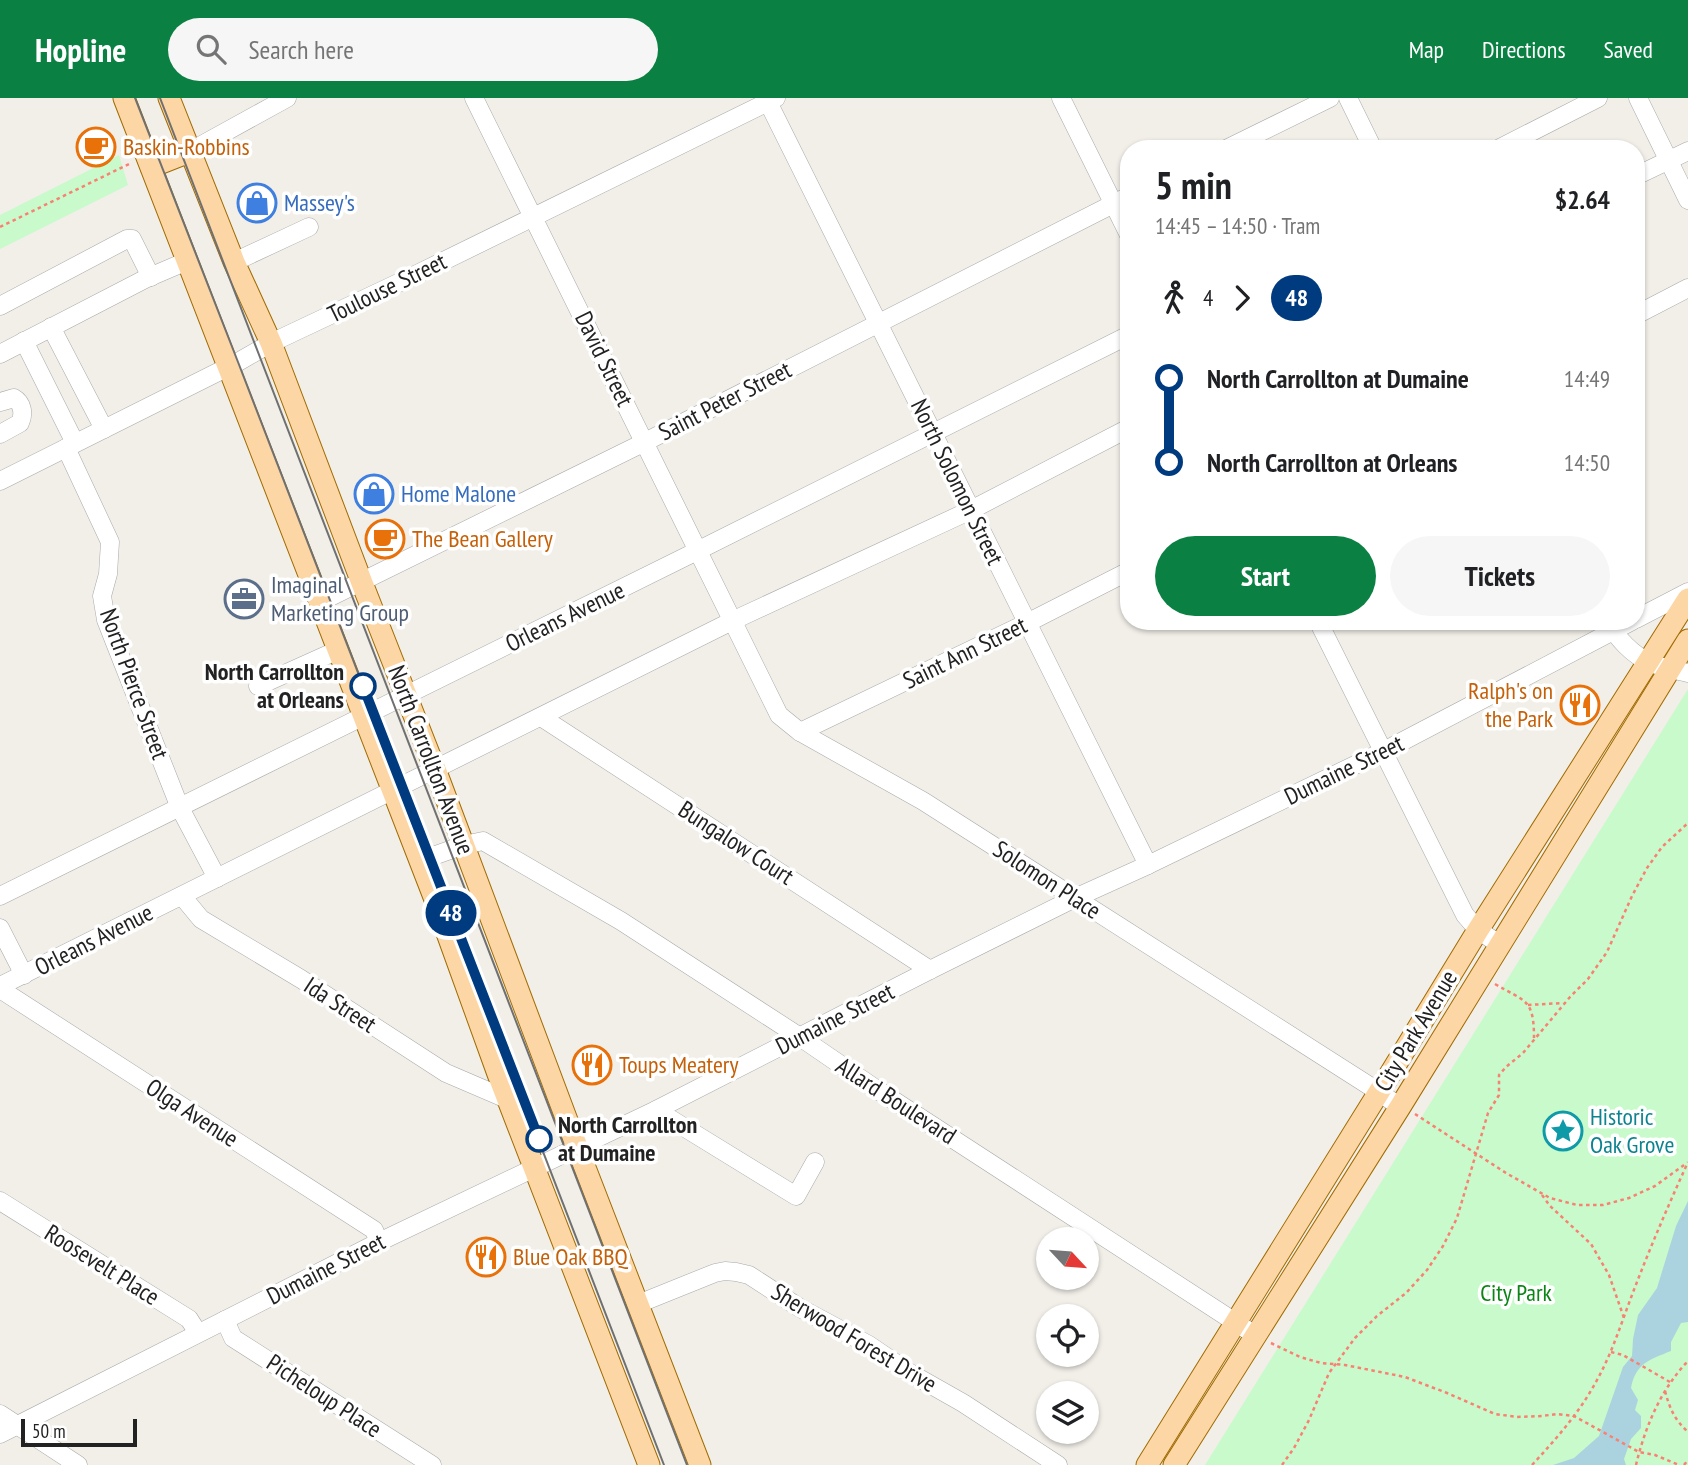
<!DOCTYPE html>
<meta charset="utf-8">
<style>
body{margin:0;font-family:"PT Sans Narrow",sans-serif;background:#f6f6f6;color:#202124;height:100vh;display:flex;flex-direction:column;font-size:26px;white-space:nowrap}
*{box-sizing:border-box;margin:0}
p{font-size:23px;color:#757577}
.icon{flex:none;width:38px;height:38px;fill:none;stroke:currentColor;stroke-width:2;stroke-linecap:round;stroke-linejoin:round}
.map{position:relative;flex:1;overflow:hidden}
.details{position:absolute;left:1120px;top:42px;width:525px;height:490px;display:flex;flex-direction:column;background:#fff;border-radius:28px;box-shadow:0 2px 5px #0004}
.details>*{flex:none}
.badge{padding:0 14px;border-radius:23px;font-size:24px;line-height:46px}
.needle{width:46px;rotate:116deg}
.buttons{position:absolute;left:1036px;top:1129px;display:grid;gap:14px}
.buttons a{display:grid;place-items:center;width:63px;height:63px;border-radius:50%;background:#fff;box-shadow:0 2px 5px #0004;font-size:35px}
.scale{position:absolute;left:21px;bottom:18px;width:116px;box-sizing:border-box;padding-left:7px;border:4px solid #222;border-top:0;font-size:19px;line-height:24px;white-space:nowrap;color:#222;-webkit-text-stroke:5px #fff;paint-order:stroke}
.map>.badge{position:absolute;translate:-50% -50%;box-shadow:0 0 0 4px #fff}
.legs{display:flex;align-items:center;gap:10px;height:77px;padding:0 35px;font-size:23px}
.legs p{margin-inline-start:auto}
.overview{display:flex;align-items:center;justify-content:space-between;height:119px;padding:0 35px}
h1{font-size:38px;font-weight:700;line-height:52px}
.primary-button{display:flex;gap:14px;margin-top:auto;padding:14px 35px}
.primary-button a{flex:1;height:80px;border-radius:42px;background:#0b8043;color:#fff;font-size:28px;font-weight:700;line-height:80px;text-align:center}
.primary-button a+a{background:#f6f6f6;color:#202124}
ul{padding:0 35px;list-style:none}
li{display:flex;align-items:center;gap:24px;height:84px;font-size:26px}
li i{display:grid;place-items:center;width:10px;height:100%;margin:0 9px;background:currentColor}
li i::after{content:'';width:18px;height:18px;margin:-9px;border:5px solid;border-radius:50%;background:#fff}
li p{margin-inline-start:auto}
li:first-child i{background:linear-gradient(#0000 50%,currentColor 0)}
li:last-child i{background:linear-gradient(currentColor 50%,#0000 0)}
header{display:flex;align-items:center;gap:42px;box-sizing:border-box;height:98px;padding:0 35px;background:#0b8043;color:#fff}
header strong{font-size:33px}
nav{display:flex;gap:38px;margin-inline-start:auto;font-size:24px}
.search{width:490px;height:63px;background:#f6f6f6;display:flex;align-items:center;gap:18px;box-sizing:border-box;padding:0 24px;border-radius:38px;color:#757577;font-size:26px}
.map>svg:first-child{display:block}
.park{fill:#c8facc}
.water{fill:#aad3df}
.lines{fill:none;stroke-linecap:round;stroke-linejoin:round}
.minor-casing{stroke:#a9a9a9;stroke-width:19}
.major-casing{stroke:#a06b00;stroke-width:23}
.path{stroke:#fa8072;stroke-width:2.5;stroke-dasharray:3.5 3.5;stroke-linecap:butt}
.minor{stroke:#fff;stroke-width:18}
.major{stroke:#fcd6a4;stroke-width:21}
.tram{stroke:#707070;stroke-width:2}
.line-1-casing{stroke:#fff;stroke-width:16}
.line-1{stroke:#003b80;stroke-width:10}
.stop-1-dot{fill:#fff;stroke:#003b80;stroke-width:3.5}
.labels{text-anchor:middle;stroke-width:7;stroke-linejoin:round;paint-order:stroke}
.food-label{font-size:24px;fill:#c56008;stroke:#fff;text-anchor:start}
.shop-label{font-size:24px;fill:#366cbe;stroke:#fff;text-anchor:start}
.street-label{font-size:24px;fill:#222;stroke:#fff}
.service-label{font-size:24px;fill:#4e5e75;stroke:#fff;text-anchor:start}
.stop-label{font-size:24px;font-weight:bold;fill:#222;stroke:#fff;text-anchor:end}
.culture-label{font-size:24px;fill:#0d838f;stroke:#fff;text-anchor:start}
.park-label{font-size:24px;fill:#0c8416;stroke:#fff}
</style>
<header>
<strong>Hopline</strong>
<div class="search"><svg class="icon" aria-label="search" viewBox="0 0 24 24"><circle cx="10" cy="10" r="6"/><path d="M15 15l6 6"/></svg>Search here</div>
<nav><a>Map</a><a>Directions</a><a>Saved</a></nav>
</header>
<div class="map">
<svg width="1688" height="1367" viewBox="0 0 1688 1367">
<rect width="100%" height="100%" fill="#f2efe9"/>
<g class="park">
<path d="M119,57l9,30 -128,64v-34z"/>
<path d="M1688,591v776h-483z"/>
</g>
<path class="water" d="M1688,1103v121l-7,1 -10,19v9c-22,9 -35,12 -40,37l7,12 -3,10 6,6v12l-10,11 -7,20 2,6h-73l21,-7 25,-22 24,-69 9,-11 1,-17 5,-24 19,-27 19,-62z"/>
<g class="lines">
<defs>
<g id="minor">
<path d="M474,0l305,617 21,17 123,69 456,291 21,15"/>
<path d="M766,0l382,767"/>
<path d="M1061,0l68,137"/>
<path d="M1348,0l25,51"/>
<path d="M1638,0l50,102"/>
<path d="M1226,51l104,-51"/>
<path d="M1498,51l100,-51"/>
<path d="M189,54l98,-54"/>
<path d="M1636,78l52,-25"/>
<path d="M234,164l75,-35"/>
<path d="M0,208l127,-67h5l19,38"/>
<path d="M1636,217l52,-27"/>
<path d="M51,229l53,102"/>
<path d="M24,243l51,102"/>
<path d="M0,256l145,-75 42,-18"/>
<path d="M0,304l14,-4c9,5 10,17 6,25l-20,11"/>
<path d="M66,350l44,94 -2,32 -6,22 4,24 74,188 37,70"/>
<path d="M0,383l238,-119 33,-19 142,-67 363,-178"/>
<path d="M320,504l325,-160 484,-246"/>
<path d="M1636,521l52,-27"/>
<path d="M1318,523l147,294 13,15 21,14"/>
<path d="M1609,524c7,16 24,33 40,40 12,6 27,8 39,11"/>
<path d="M258,588l80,-36"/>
<path d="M541,619l389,253"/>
<path d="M800,634l227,-109 102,-52"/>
<path d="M419,763l45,-16 19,-4 138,80 179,116 73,50 382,248"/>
<path d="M0,798l685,-339 444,-222"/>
<path d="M182,798l19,23 100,60 145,94 63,27"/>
<path d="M0,830l24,47"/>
<path d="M0,888l732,-365 239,-111 158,-82"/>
<path d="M0,891l374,241 5,12"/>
<path d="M656,1012l140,86 19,-34"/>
<path d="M0,1103l189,118 9,14"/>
<path d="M638,1206l77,-31 10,-2 11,1 13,3 51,33 69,37 41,28 53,30 95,62"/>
<path d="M225,1222l8,18 199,127"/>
<path d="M0,1316l78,51"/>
<path d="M0,1336l379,-192 277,-132 274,-140 145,-72 73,-33 236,-114 248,-130"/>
</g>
<g id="major">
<path d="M124,0l310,799 64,177 151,391"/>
<path d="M169,0l65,164 37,81 91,240 73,186 142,378 123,318"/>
<path d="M151,69l38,-15"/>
<path d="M1147,1367l232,-373 99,-162 210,-331"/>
<path d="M1174,1367l226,-358 288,-467"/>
</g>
</defs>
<use href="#minor" class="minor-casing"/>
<use href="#major" class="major-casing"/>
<g class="path">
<path d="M0,129l129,-63"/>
<path d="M1495,886c30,18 39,14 39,54"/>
<path d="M1528,907l35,-2"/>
<path d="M1415,1016l91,59 44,25 27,7h26l26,-7 26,-12 29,-21"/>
<path d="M1542,1097l8,11 41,38 18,31 15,43"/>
<path d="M1271,1245l29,14 21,6 24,2 60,12 42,16 48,21 22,3 25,-1 15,-2 17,2 65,36 16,3 24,10"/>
<path d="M1611,1254l12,3 47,27"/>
<path d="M1665,1293c5,18 9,28 23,41"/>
<path d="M1282,1367l12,-17 15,-28 20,-47 26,-35 22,-22 29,-23 21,-23 16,-24 14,-28 31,-105 11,-18v-20l7,-8 17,-14 47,-56 18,-18 19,-27 25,-56 15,-28 15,-21 26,-24"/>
<path d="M1532,1367c25,-27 48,-53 65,-85 15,-27 24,-56 35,-85 17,-45 36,-89 56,-133"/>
<path d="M1636,1367c9,-38 25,-76 52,-104"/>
<path d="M1684,1367l4,-5"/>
</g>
<use href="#minor" class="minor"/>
<use href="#major" class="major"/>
<g class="tram">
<path d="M135,0l103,264 426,1103"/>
<path d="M160,0l527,1367"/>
</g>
</g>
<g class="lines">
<defs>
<path id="line-1" d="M363,588l176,453"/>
</defs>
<use href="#line-1" class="line-1-casing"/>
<use href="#line-1" class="line-1"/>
</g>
<defs>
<symbol id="cafe-ring" viewBox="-11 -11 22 22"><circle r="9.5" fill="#fff" stroke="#e8710a" stroke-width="1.5"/><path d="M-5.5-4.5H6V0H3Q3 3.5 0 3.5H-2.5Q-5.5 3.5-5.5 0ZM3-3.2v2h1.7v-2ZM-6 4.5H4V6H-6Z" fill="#e8710a"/></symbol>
<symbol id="shop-ring" viewBox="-11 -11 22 22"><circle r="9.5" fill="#fff" stroke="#3f7fe0" stroke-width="1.5"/><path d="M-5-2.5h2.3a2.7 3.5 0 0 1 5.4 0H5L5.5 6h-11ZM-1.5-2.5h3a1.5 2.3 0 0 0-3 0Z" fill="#3f7fe0"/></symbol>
<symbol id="office-ring" viewBox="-11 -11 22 22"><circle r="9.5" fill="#fff" stroke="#5c6f8a" stroke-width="1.5"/><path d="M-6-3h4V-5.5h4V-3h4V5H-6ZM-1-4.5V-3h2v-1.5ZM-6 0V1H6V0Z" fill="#5c6f8a"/></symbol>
<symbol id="restaurant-ring" viewBox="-11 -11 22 22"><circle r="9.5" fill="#fff" stroke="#e8710a" stroke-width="1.5"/><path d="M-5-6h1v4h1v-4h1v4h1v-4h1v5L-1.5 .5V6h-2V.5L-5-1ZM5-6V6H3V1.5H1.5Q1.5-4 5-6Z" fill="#e8710a"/></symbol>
<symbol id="sight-ring" viewBox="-11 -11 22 22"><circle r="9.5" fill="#fff" stroke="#0f9aa8" stroke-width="1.5"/><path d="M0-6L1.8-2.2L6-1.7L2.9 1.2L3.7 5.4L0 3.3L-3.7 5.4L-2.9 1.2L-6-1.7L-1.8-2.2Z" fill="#0f9aa8"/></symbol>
</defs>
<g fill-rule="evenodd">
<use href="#cafe-ring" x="74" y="27" width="44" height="44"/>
<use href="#shop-ring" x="235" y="83" width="44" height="44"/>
<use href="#shop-ring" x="352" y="374" width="44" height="44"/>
<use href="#cafe-ring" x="363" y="419" width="44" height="44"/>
<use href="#office-ring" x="222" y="479" width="44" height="44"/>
<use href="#restaurant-ring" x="1558" y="585" width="44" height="44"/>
<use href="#restaurant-ring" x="570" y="945" width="44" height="44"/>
<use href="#sight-ring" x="1541" y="1011" width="44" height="44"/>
<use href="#restaurant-ring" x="464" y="1137" width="44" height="44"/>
</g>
<g class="stop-1-dot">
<circle cx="363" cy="588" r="12"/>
<circle cx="539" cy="1041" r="12"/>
</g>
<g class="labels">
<g class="food-label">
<text x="123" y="57">Baskin-Robbins</text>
<text x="412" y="449">The Bean Gallery</text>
<text x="1553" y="601" text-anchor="end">Ralph's on<tspan x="1553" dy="28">the Park</tspan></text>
<text x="619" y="975">Toups Meatery</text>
<text x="513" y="1167">Blue Oak BBQ</text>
</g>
<g class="shop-label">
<text x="284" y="113">Massey's</text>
<text x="401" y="404">Home Malone</text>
</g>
<g class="street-label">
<text transform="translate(387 190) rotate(-26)" y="8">Toulouse Street</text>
<text transform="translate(604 261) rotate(64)" y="8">David Street</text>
<text transform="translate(725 303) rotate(-27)" y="8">Saint Peter Street</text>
<text transform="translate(957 384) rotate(64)" y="8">North Solomon Street</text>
<text transform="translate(565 519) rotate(-26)" y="8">Orleans Avenue</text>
<text transform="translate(965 555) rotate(-26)" y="8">Saint Ann Street</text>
<text transform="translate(134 586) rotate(70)" y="8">North Pierce Street</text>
<text transform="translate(431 662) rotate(69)" y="8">North Carrollton Avenue</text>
<text transform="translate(1344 672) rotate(-26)" y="8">Dumaine Street</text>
<text transform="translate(736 745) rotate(33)" y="8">Bungalow Court</text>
<text transform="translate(1047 782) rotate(33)" y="8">Solomon Place</text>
<text transform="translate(94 842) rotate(-27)" y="8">Orleans Avenue</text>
<text transform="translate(340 907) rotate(33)" y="8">Ida Street</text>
<text transform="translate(835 921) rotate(-27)" y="8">Dumaine Street</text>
<text transform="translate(1416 933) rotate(-59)" y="8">City Park Avenue</text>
<text transform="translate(896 1003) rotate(33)" y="8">Allard Boulevard</text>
<text transform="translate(192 1015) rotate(33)" y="8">Olga Avenue</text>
<text transform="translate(102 1167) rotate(32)" y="8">Roosevelt Place</text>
<text transform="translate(326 1171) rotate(-27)" y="8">Dumaine Street</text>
<text transform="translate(854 1240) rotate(31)" y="8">Sherwood Forest Drive</text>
<text transform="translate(324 1298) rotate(33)" y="8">Picheloup Place</text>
</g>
<g class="service-label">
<text x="271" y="495">Imaginal<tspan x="271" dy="28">Marketing Group</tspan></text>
</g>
<g class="stop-label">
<text x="344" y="582">North Carrollton<tspan x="344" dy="28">at Orleans</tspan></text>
<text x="558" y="1035" text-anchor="start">North Carrollton<tspan x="558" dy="28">at Dumaine</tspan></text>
</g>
<g class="culture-label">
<text x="1590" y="1027">Historic<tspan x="1590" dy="28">Oak Grove</tspan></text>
</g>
<g class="park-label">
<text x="1516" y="1203">City Park</text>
</g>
</g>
</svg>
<div class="buttons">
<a><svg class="needle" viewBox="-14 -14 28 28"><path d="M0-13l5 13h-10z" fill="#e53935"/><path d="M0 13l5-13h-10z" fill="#757577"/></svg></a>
<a><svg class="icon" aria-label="locate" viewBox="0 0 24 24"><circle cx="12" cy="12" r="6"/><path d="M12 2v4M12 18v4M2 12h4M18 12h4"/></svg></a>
<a><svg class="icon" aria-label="layers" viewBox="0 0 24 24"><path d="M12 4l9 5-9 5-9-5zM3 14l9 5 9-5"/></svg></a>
</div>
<div class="scale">50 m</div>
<b class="badge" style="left:451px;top:815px;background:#003b80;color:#fff">48</b>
<section class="details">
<div class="overview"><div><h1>5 min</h1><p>14:45 – 14:50 · Tram</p></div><b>$2.64</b></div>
<div class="legs"><svg class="icon" aria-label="walk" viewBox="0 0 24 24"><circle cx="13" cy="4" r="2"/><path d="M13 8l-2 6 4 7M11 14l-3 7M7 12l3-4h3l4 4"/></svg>4<svg class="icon" aria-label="forward" viewBox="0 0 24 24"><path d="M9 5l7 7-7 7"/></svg><b class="badge" style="background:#003b80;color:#fff">48</b></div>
<ul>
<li><i style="color:#003b80"></i><b>North Carrollton at Dumaine</b><p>14:49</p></li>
<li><i style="color:#003b80"></i><b>North Carrollton at Orleans</b><p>14:50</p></li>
</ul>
<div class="primary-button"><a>Start</a><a>Tickets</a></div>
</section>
</div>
